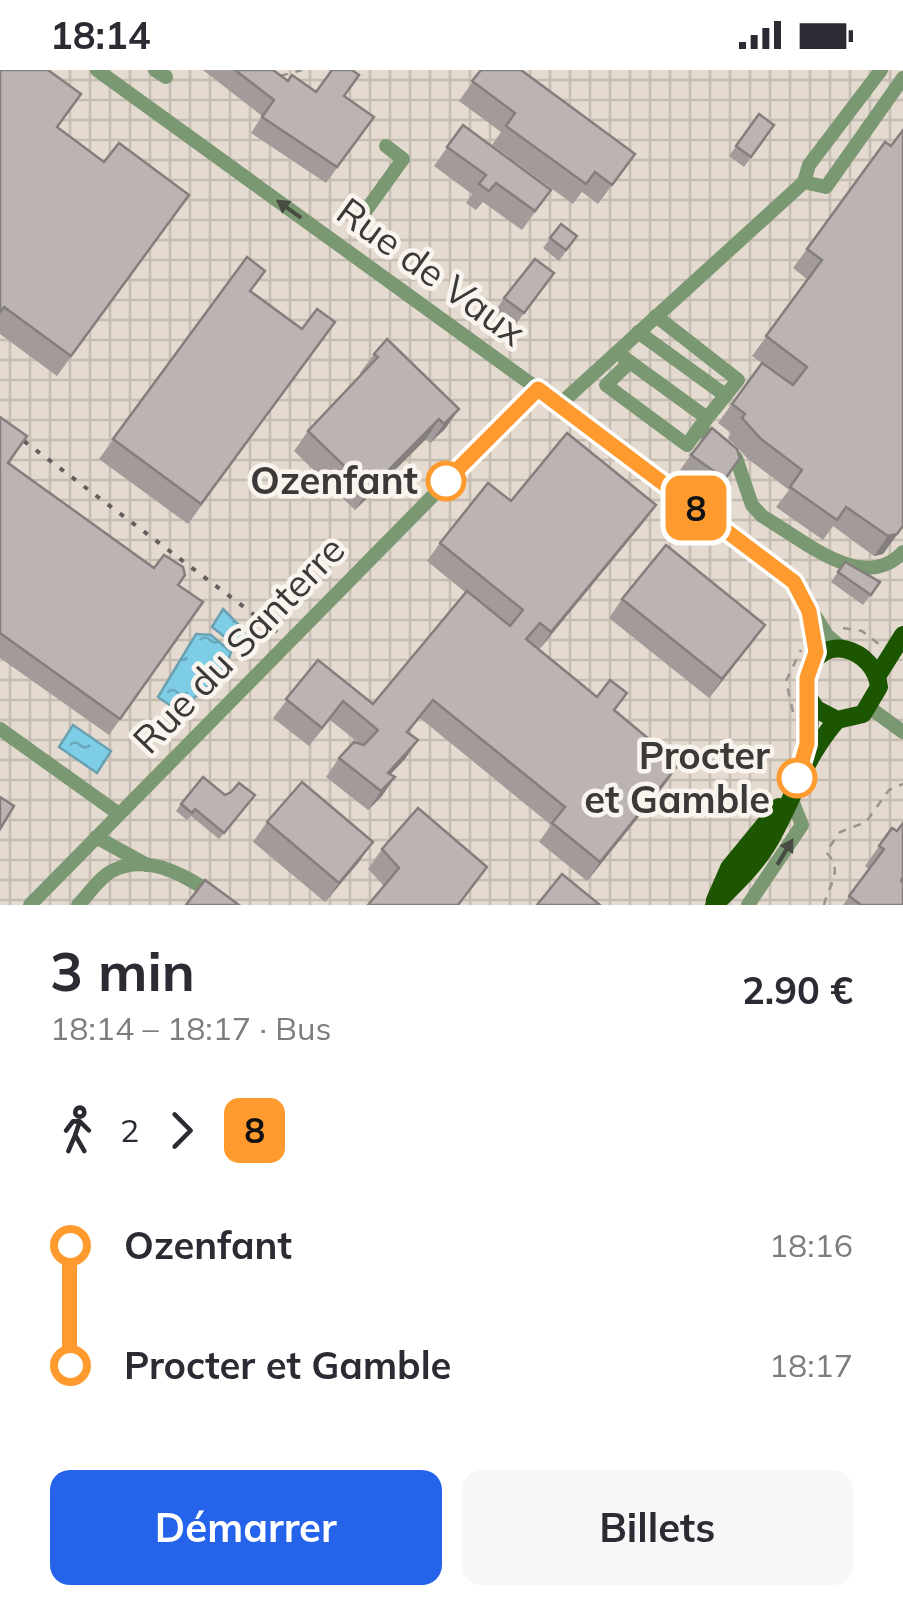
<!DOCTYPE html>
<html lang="fr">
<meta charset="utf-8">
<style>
body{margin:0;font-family:Mulish,sans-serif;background:#f7f7f7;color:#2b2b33;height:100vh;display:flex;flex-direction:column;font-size:38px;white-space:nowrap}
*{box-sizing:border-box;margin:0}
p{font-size:32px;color:#7c7c81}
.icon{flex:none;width:55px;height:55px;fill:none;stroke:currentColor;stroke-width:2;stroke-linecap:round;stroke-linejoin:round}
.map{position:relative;height:835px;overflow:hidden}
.sheet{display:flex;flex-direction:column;background:#fff;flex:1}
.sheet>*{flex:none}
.badge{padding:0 20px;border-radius:15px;font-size:35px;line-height:65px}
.map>.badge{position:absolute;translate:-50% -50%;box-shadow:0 0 0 5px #fff}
.legs{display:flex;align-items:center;gap:15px;height:110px;padding:0 50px;font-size:32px}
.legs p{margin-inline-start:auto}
.overview{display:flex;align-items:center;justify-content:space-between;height:170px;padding:0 50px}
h1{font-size:55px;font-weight:700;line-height:75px}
.button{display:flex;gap:20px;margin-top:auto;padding:20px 50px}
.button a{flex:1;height:115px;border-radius:20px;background:#2563eb;color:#fff;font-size:40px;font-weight:700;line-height:115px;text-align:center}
.button a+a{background:#f7f7f7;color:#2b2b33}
ul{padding:0 50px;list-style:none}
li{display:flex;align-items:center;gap:35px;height:120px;font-size:38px}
li i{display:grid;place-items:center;width:15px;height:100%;margin:0 12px;background:currentColor}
li i::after{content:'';width:25px;height:25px;margin:-12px;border:8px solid;border-radius:50%;background:#fff}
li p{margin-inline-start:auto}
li:first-child i{background:linear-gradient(#0000 50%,currentColor 0)}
li:last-child i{background:linear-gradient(currentColor 50%,#0000 0)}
.status{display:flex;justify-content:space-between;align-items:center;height:70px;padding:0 50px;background:#fff;direction:ltr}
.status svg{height:28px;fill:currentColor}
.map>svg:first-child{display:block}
.industrial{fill:url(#industrial-grid)}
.water{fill:url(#water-ripples);stroke:#6aa1b2;stroke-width:2.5}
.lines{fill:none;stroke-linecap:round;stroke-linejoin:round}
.path{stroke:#989490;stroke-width:2.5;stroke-dasharray:8 8;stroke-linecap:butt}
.minor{stroke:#7a9972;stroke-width:14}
.major{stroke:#1c5601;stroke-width:18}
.rail{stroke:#625f5d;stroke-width:4;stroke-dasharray:5 10;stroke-linecap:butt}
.wall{fill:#a29b9a}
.shaded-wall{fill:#847e7d}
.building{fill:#bcb4b3;stroke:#847e7d;stroke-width:2.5}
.oneway{fill:#484d44}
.line-1-casing{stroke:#fff;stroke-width:22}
.line-1{stroke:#fe9a2e;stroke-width:15}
.stop-1-dot{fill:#fff;stroke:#fe9a2e;stroke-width:5}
.labels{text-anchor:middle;stroke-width:9;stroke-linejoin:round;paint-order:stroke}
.street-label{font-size:38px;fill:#3c3a38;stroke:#f9f4ee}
.stop-label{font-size:38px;font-weight:bold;fill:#3c3a38;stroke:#f9f4ee;text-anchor:end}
</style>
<div class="status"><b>18:14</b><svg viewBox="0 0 49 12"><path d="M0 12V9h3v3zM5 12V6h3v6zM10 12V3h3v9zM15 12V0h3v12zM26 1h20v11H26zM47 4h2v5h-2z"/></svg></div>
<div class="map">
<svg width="903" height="835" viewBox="0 0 903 835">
<defs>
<pattern id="industrial-grid" width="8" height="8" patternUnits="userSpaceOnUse" patternTransform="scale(2.5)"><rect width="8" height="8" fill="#e5dacf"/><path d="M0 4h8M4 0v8" fill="none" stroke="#c5bcb2"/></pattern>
<pattern id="water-ripples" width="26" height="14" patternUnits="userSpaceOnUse" patternTransform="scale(2.5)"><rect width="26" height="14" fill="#7dcde7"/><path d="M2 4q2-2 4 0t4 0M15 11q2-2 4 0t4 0" fill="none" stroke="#68a7bc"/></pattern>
</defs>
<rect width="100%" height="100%" fill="#ece6e1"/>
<rect class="industrial" x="0" y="0" width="903" height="835"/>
<g class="water">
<path d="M223,539l28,28 -6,8 -7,2 -26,-20z"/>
<path d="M196,564l15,1 20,17c-5,18 -38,53 -57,56l-16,-11z"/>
<path d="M73,655l38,26 -14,22 -38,-26z"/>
</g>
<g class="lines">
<g class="path">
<path d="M280,6l22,-6"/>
<path d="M843,558l19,3 18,14"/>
<path d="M793,642l-7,-31 15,-31"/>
<path d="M824,835c4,-20 21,-33 2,-53l14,-20 26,-10 23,-32 14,-6"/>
</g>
<g class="minor">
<path d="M97,0l441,319 256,193 33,53 15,13"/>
<path d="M155,0l11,7"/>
<path d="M804,112l22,5 77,-109"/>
<path d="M362,146l41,-57 -17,-13"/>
<path d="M656,246l82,64 -39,48 37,30 16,47 10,11c40,23 102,79 141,36"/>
<path d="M638,262l87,63"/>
<path d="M623,287l84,61"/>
<path d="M630,292l-24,23 81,60 12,-17"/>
<path d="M559,335l245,-223 5,-17 72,-95"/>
<path d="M810,547l6,43"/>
<path d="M870,638l33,24"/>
<path d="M0,659l119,85"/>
<path d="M96,767l51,28"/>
<path d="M30,835l508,-516"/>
<path d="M78,835c10,-10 22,-28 34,-34 41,-21 85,12 117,34"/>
<path d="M748,835l54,-80 -12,-30"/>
</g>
<g class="major">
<path d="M878,605l25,-40"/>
<path d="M804,692c3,-16 6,-32 6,-48 0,-13 -5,-27 -2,-40 13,-44 67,-25 71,13l-16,27 -26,6 -21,-11 -7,-11"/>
<path d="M715,830l14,-32 50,-61"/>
<path d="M714,835c23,-22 47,-45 61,-74 22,-41 30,-74 62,-111"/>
</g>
<path class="rail" d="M0,353l277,209"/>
</g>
<g class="wall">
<path d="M0,0l57,57 118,87 -118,162 -57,-42z"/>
<path d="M203,0h70l15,11 28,11 28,4 30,21 -48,66 -75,-50 11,-17z"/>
<path d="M481,0l154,84 -37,50 -16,-12 -9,12 -81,-59 9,-13 -42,-31z"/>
<path d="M759,44l15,11 -30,42 -15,-11z"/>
<path d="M463,55l88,65 -29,40 -39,-28 -7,8 -10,-7 6,-9 -38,-28z"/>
<path d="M903,60v397l-20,27 -9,2 -41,-30 -10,14 -47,-33 13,-17 -41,-31 -20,-21 3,-5 -13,-10 44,-60 -10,-7 56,-76 -15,-12 92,-126 6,4z"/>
<path d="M561,154l16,12 -18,25 -16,-13z"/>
<path d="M247,187l4,34 70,51 -133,182 -89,-65z"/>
<path d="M554,203l-41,55 -19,-15 10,-15z"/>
<path d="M374,284l85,55 -14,20 -15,14 -4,-4 -71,71 -61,-59 14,-20 53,-56 -1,-2z"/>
<path d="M0,347l8,46 195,139 -94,133 -109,-77z"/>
<path d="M691,385l49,3 -26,36 -34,-24z"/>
<path d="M511,431l145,4 -13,18 -104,126 75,62 52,72 -79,98 -48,-39 12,-17 -131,-107 -12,15 10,7 -13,19 -15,15 -8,22 -14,14 -42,-33 13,-19 20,-15 -29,-23 -21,26 -36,-28 45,-58 55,44 93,-111 -39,-32 13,-18z"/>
<path d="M845,492l35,20 -17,23 -32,-23z"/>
<path d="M622,529l143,26 -56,73 -100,-80z"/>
<path d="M225,725l25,7 -31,37 -28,-23 -4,4 -11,-9 5,-7z"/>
<path d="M267,752l92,40 -34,40 -72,-60z"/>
<path d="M892,758l11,77h-60l26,-36 -4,-3z"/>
<path d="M382,779l105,18 -103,19 -16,-17z"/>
</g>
<g class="shaded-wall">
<path d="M459,339l-14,20 -15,14 14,-19z"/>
<path d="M439,349l-13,20 -71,71 14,-20z"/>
<path d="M656,435l-13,18 -105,128 13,-19z"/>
<path d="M903,456l-20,28 -9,2 14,-20z"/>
<path d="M765,555l-13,18 -43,55 13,-19z"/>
<path d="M418,670l-13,19 -30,32 13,-18z"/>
<path d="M679,694l-13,19 -79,98 13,-19z"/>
<path d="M395,707l-13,19 -14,14 13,-19z"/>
<path d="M373,772l-14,20 -34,40 14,-19z"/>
</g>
<g class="building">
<path d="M0,0h48l33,24 -24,33 47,35 15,-19 70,52 -118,161 -67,-49 -4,5z"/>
<path d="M235,0h38l15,11 4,-6 24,17 16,-22h20l7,5 -15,21 30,21 -37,50 -75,-50 12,-17z"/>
<path d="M481,0h40l114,84 -23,31 -17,-13 -9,12 -80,-58 9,-13 -43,-32z"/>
<path d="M759,44l15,11 -23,32 -15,-11z"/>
<path d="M463,55l88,65 -16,21 -39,-28 -7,8 -10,-7 7,-9 -39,-28z"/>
<path d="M903,60v396l-6,8 -9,2 -42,-29 -9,13 -47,-33 12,-17 -41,-31 -19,-21 3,-4 -13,-10 30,-41 31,22 14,-18 -41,-31 56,-76 -15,-11 78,-107 6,4z"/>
<path d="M561,154l16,12 -11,14 -16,-12z"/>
<path d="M247,187l18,14 -15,20 52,38 15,-20 18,13 -134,182 -88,-65z"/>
<path d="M535,189l19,14 -30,40 -20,-15z"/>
<path d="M387,269l72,70 -15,15 -5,-5 -70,71 -61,-59 70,-74 -4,-3z"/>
<path d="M0,347l27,19 -19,27 146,105 10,-13 19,12 2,8 -7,10 25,17 -83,117 -120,-86z"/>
<path d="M712,358l25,21 3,9 -15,21 -34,-24z"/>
<path d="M567,363l89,72 -105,127 -11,-9 -14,16 71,58 13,-17 17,13 -13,17 65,54 -79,98 -48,-39 13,-16 -132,-107 -26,32 11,8 -30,33 7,4 -14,14 -42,-33 15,-16 10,3 14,-15 -35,-29 -21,27 -36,-29 32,-39 55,44 94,-113 43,35 13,-16 -83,-67 48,-60 23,18z"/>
<path d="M666,475l99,80 -43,54 -100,-80z"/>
<path d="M845,492l35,20 -9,13 -33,-23z"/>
<path d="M203,707l22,18 6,-3 8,-9 16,12 -31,38 -29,-24 -3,4 -11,-9z"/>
<path d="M302,712l71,60 -34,41 -72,-61z"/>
<path d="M0,727l14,9 -14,23z"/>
<path d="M418,738l69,59 -29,38h-90l31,-37 -17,-19z"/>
<path d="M903,753v54l-2,4 2,1v23h-42l-12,-9 35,-47 -5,-3 13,-18 5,3z"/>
<path d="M562,804l38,31h-63z"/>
<path d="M205,810l34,25h-53z"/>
</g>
<defs><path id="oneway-solid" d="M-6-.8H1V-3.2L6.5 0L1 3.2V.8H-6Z" transform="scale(2.5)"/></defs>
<g class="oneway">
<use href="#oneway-solid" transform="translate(289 139) rotate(-144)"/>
<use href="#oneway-solid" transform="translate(785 782) rotate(-59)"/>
</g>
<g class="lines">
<defs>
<path id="line-1" d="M446,411l92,-92 256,193 15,29 7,41 -9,26v66l-10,34"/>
</defs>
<use href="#line-1" class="line-1-casing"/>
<use href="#line-1" class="line-1"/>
</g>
<g class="stop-1-dot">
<circle cx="446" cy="411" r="18"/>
<circle cx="797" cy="708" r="18"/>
</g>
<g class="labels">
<g class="street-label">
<text transform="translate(431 202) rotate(36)" y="13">Rue de Vaux</text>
<text transform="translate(239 575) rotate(-46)" y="13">Rue du Santerre</text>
</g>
<g class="stop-label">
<text x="418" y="424">Ozenfant</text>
<text x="770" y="699">Procter<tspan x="770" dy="44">et Gamble</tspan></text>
</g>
</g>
</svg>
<b class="badge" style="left:696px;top:438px;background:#fe9a2e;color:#111">8</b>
</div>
<section class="sheet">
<div class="overview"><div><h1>3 min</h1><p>18:14 – 18:17 · Bus</p></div><b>2.90 €</b></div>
<div class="legs"><svg class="icon" aria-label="walk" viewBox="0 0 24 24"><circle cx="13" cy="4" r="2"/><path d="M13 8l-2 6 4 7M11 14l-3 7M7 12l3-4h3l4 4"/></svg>2<svg class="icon" aria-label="forward" viewBox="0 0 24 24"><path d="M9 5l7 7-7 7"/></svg><b class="badge" style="background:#fe9a2e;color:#111">8</b></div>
<ul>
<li><i style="color:#fe9a2e"></i><b>Ozenfant</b><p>18:16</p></li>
<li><i style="color:#fe9a2e"></i><b>Procter et Gamble</b><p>18:17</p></li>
</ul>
<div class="button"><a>Démarrer</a><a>Billets</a></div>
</section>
